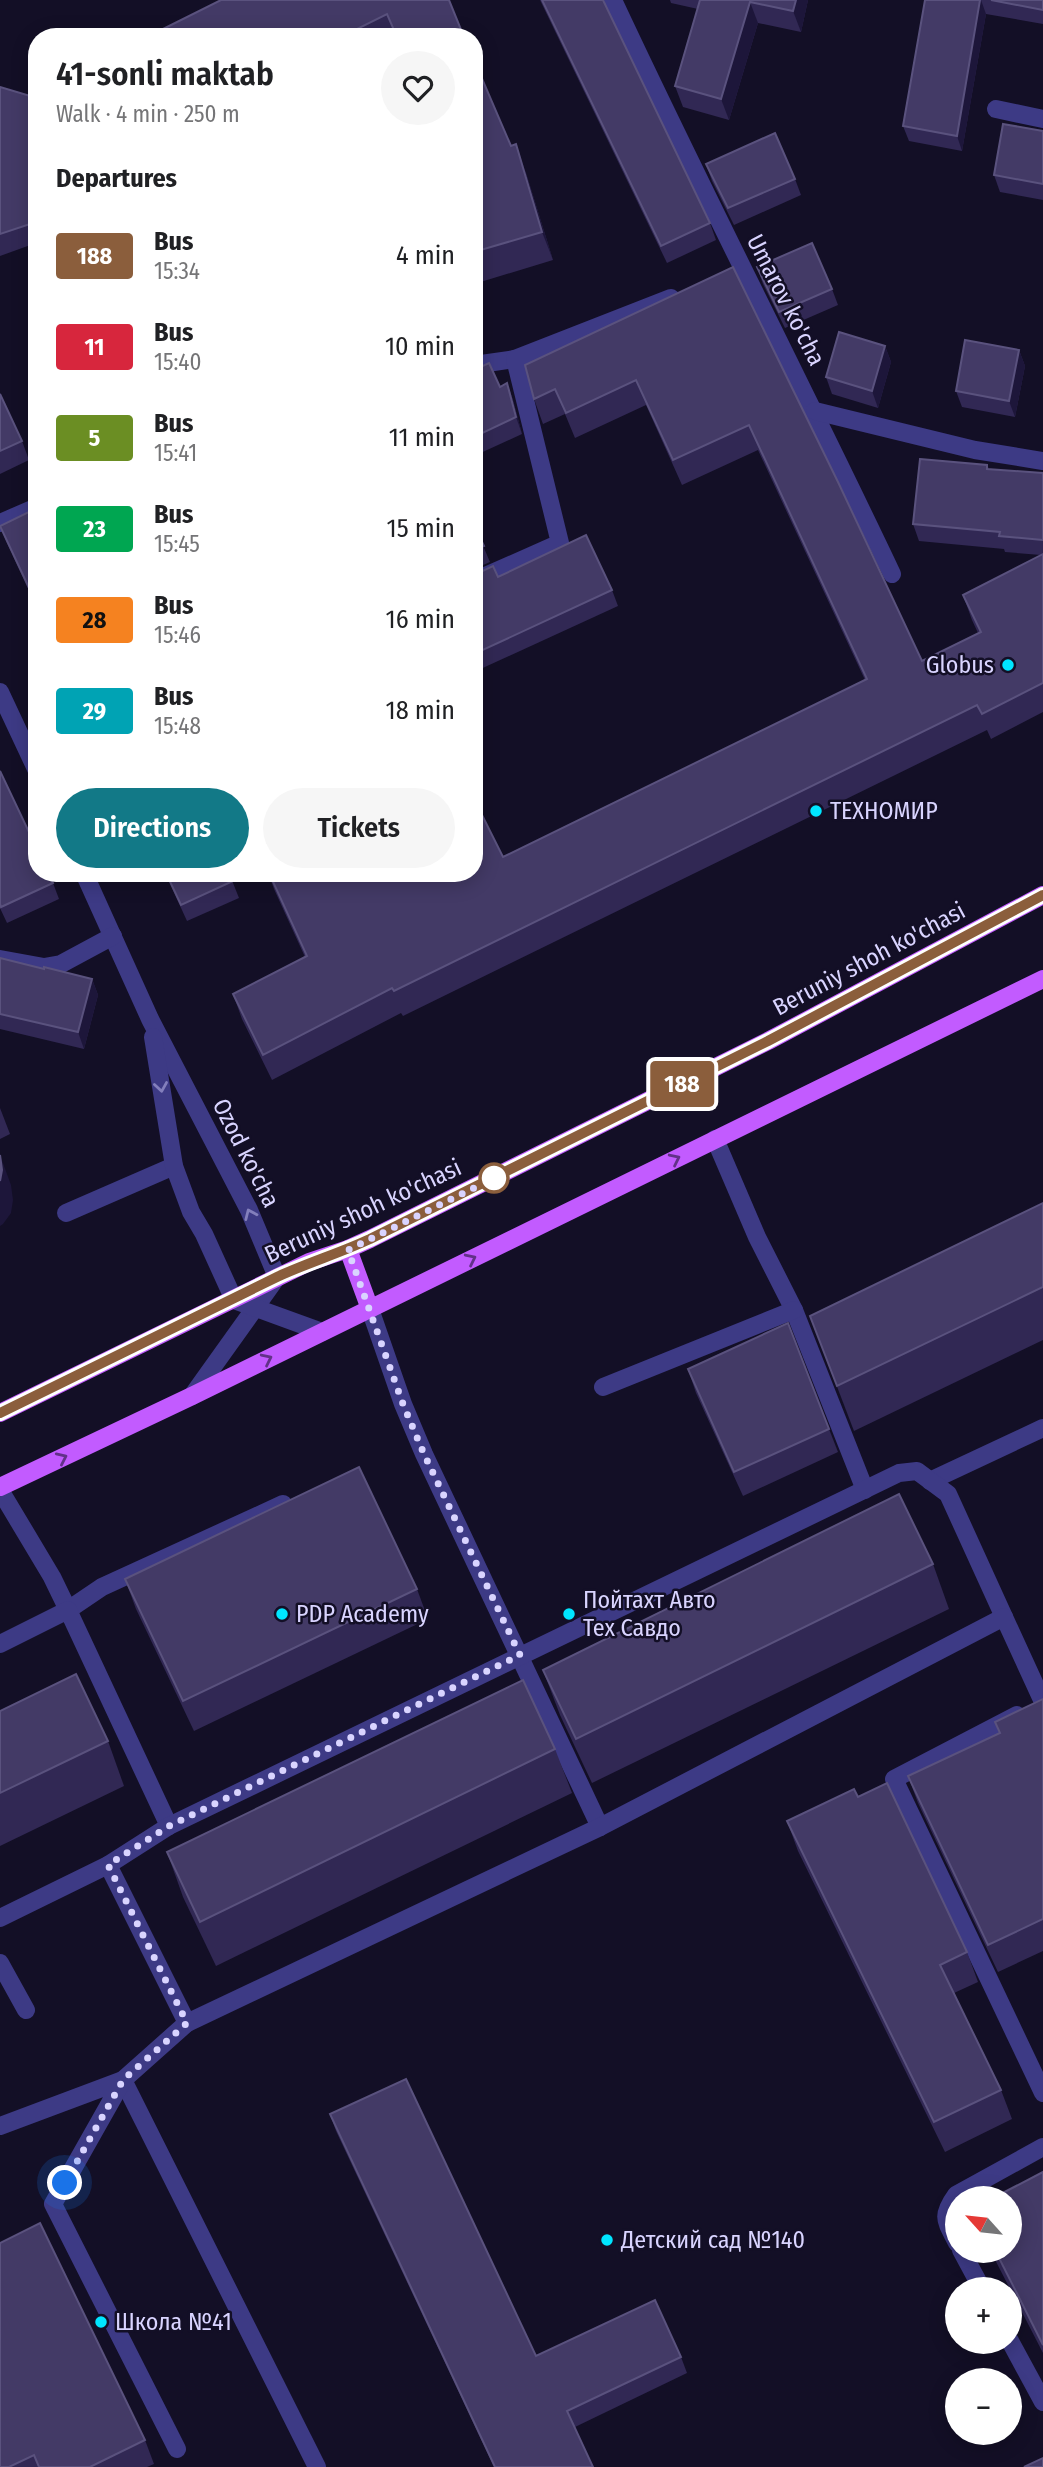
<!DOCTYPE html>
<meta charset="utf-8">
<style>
body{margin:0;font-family:"Fira Sans Condensed",sans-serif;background:#f6f6f6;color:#202124;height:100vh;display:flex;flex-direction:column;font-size:26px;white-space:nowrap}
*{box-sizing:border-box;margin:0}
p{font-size:23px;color:#757577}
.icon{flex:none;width:38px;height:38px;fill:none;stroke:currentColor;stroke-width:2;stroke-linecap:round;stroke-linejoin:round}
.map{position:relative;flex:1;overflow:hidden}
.side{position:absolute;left:28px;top:28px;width:455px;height:854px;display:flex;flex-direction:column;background:#fff;border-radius:28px;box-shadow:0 4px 18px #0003}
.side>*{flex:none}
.badge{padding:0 14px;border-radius:5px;font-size:24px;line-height:46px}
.needle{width:46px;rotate:297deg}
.buttons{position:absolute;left:945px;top:2186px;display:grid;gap:14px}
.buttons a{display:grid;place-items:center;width:77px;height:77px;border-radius:50%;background:#fff;box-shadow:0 4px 18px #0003;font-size:35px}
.you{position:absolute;width:35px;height:35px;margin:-18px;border:5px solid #fff;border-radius:50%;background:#1a73e8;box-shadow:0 0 0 10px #1a73e833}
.map>.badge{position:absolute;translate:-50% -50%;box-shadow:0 0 0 4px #fff}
h2{padding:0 28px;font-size:26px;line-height:63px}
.round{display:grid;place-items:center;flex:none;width:74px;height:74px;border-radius:37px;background:#f6f6f6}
.head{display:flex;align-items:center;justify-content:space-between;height:119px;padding:0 28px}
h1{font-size:33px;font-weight:600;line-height:52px}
.primary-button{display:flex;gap:14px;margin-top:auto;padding:14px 28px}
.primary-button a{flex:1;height:80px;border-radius:42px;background:#127987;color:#fff;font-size:28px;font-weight:600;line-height:80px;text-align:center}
.primary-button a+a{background:#f6f6f6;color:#202124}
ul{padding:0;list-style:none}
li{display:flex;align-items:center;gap:21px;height:91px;padding:0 28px}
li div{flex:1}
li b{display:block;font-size:26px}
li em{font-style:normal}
li .badge{min-width:77px;font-weight:700;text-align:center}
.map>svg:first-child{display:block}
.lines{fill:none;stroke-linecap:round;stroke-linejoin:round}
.service{stroke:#3d3a85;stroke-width:18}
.minor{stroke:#3d3a85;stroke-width:18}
.primary{stroke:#c25bff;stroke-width:18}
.wall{fill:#312854}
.shaded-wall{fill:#1d163a}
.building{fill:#433a66;stroke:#5a527e;stroke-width:2}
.oneway{stroke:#837fbc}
.oneway2{stroke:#623188}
.line-casing{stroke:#fff;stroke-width:16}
.line{stroke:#8b5e3c;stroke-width:10}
.walk{stroke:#d9d4ff;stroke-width:7;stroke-dasharray:0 12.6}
.poi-dot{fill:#00e5ff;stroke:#130f26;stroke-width:2.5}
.stop-dot{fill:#fff;stroke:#8b5e3c;stroke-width:3.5}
.labels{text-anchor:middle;stroke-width:5;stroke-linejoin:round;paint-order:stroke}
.street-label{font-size:24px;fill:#d9d4ff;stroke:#130f26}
.poi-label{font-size:24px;fill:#d9d4ff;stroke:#130f26;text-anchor:start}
</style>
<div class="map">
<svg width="1043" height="2467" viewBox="0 0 1043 2467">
<rect width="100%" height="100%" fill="#130f26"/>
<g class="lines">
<g class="service">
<path d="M715,1139l42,98 37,73 71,180"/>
<path d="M66,1213l108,-47"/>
<path d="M370,1309l33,95 21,50 176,373"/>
<path d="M603,1387l191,-77"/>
<path d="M930,1481l113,-53"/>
<path d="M0,1490l52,87 16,33 34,-23 181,-83"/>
<path d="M0,1644l68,-34 101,216"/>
<path d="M1017,1715l-123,64 149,314"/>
<path d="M108,1865l79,158 -64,57 194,387"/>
<path d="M0,1918l108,-53 61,-39 730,-353 18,-2 31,23 56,123"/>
<path d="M0,1963l26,47"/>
<path d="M187,2023l413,-196 404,-210 39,85"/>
<path d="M0,2126l123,-46 -70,124 124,245"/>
</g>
<g class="minor">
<path d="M613,0c90,193 188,382 279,574"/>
<path d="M996,109l47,10"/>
<path d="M474,365l41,-6"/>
<path d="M815,411l160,39 68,11"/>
<path d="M0,523l37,-16"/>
<path d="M474,581l86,-38 -45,-184 156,-61"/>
<path d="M0,692l37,79"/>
<path d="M84,873l66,146 99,191 28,67 -85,119"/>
<path d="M0,959l44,8 17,-3 52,-28"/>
<path d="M153,1037l21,129 17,46 13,22 30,66 88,32"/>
<path d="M957,2243c-11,-22 -17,-26 -1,-48l87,-48"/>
<path d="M961,2250l21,39"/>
<path d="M1010,2341l33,61"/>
</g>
<g class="primary">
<path d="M348,1249l22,60"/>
<path d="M0,1413l309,-151 39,-13 22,-10 398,-198 275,-146"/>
<path d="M0,1487l192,-91 851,-417"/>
</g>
</g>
<g class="wall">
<path d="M449,0l15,37h-317z"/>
<path d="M540,0h63l107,223 6,17 -49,23z"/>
<path d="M670,0h138l-7,32 -43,-9 -29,97 -46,-13 -8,-21 23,-77 -27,-6z"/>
<path d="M925,0h118v24l-57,-10 -24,137 -53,-10 -6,-15z"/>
<path d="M474,60l37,86 15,27 27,87 -79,24z"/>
<path d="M0,87l36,156 -36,13z"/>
<path d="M1043,131v69l-43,-8 -6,-17z"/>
<path d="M706,164l89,15 6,16 -67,30 -22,-44z"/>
<path d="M733,267l189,394 56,-28 -6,-13 -9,-25 78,-40 -36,-3 -1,-3 -85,-8 -6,-17 74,-59 2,4 54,4v239l-52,27 -4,-9 -584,286 -2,-3 -129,67 -30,-61 -9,-25 72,-37 -31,-68 -6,-16h206l29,-16 362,-177 -107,-230 -76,35 -36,-80 -71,33 -10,-24 -22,10 -9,-25z"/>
<path d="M757,267l75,22 6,16 -53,23 -22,-44z"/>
<path d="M885,346l6,16 -13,46 -46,-14 -6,-17z"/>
<path d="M1019,350l6,16 -10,51 -53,-10 -6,-16z"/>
<path d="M474,370l26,17 7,-4 6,17 9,34 -48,22z"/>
<path d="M0,394l22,47 7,19 -29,14z"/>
<path d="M37,508v100l-31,-67 -6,-15z"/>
<path d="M474,525l16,37 -16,7z"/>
<path d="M474,575l138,15 6,16 -144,66z"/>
<path d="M0,771l53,112 6,16 -52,24 -7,-15z"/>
<path d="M165,873h64l10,25 -52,23z"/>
<path d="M0,958l44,11 48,10 6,16 -14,54 -84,-20z"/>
<path d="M0,1108l10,26 -10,5z"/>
<path d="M1043,1203v137l-189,91 -44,-115z"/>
<path d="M688,1369l141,60 9,23 -95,44 -47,-103z"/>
<path d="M933,1564l16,45 -357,174 -32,-68 -17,-45z"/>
<path d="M125,1579l292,10 11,30 -234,112 -58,-122z"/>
<path d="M1043,1699v252l-45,21 -80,-169 -10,-27 91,-43 -4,-11z"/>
<path d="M0,1711l108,30 16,45 -124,60z"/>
<path d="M555,1749l17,44 -356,173 -33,-69 -16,-45z"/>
<path d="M858,1797l109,155 11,30 -24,11 47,97 11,29 -67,33 -147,-301 -11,-30z"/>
<path d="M330,2114l206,242 145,1 6,16 -112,54 18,40h-99l-158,-336z"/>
<path d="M1043,2172v181l-53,-103h20z"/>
<path d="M0,2243l145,197 9,24 -7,3h-147z"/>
</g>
<g class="shaded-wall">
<path d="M796,0h12l-7,32 -8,-21z"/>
<path d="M980,0h1l5,14 -24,137 -5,-15z"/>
<path d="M750,2l8,21 -29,97 -8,-21z"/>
<path d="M516,144l10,29 27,87 -11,-28z"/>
<path d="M885,346l6,16 -13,46 -6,-17z"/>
<path d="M1019,350l6,16 -10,51 -6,-16z"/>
<path d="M507,383l6,17 9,34 -6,-17z"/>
<path d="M92,979l6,16 -14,54 -6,-17z"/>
<path d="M0,1155l11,30 2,15 -2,13 -8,11 -3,2z"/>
</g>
<g class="building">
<path d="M221,0h228l15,37h-67l-10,-23 -46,23h-194z"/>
<path d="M542,0h61l107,223 -49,23z"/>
<path d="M700,0h96l-3,11 -43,-9 -29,97 -46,-13z"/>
<path d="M925,0h55l-23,136 -54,-10z"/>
<path d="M991,0h52v10z"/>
<path d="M474,60l37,86 5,-2 26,88 -68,20z"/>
<path d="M0,87l37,11v147l-7,-21 -30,10z"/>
<path d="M1003,124l40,7v53l-49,-9z"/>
<path d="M775,133l20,46 -67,29 -22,-44z"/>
<path d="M812,243l20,46 -53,23 -22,-45z"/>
<path d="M733,267l105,215 84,179 59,-29 -18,-37 80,-41v129l-61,31 -5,-9 -583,286 -2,-3 -129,67 -30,-61 74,-38 -38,-83h205v-74l29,58 364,-178 -118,-254 -76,35 -37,-80 -70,33 -11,-24 -21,10 -9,-34z"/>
<path d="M839,332l46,14 -13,45 -46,-14z"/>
<path d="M965,340l54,10 -10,51 -53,-10z"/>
<path d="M489,363l11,24 7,-4 9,34 -42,20v-67z"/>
<path d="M0,394l22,47 -22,10z"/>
<path d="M920,459l67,6v4l56,4v67l-44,-4 1,-4 -87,-8z"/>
<path d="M37,508v97l-37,-79z"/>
<path d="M474,525l10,21 -10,4z"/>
<path d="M586,535l26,55 -138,64v-79l19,-9 5,11z"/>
<path d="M37,626v12l-5,-10z"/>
<path d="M0,771l37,78v24h11l5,10 -52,24 -1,-3z"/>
<path d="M166,873h63l4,8 -52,24z"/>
<path d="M0,958l44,11v-2l48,12 -14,53 -78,-18z"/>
<path d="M0,1155l2,15 -2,11z"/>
<path d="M1043,1203v84l-206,99 -27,-70z"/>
<path d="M788,1323l41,106 -95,43 -46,-103z"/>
<path d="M359,1467l58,122 -234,112 -58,-122z"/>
<path d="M899,1494l34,70 -357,175 -33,-69z"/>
<path d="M76,1674l32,67 -108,52v-82z"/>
<path d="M523,1680l32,69 -355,173 -33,-70z"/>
<path d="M1043,1699v220l-55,26 -80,-169 92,-43 -5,-11z"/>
<path d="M887,1783l80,169 -27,13 61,125 -67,32 -147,-301 67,-32 4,8z"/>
<path d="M406,2079l130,277 119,-56 26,57 -114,54 26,56h-98l-165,-353z"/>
<path d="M1043,2172v173l-48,-95h15v-52h-17z"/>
<path d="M40,2223l105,217 -55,27h-51l-5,-12 -25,12h-9v-224z"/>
<path d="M1043,2458v9h-19z"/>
</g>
<defs><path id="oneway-chevron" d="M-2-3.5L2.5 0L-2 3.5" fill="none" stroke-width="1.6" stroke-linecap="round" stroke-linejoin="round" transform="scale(1.75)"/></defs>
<g class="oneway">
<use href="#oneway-chevron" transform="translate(161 1087) rotate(81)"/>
<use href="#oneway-chevron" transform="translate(250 1214) rotate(-114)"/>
</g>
<g class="oneway2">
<use href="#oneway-chevron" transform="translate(675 1159) rotate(-26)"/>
<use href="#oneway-chevron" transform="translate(471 1259) rotate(-26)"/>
<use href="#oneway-chevron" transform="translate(267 1359) rotate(-26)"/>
<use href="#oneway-chevron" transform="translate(62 1458) rotate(-25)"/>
</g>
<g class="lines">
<defs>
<path id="line" d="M0,1413l277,-136c30,-14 63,-24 93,-38l398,-198 275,-146"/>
</defs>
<use href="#line" class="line-casing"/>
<use href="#line" class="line"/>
<path class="walk" d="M65,2183l58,-103 64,-57 -79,-158 61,-39 351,-171 -96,-201 -21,-50 -55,-154 146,-72"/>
</g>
<g class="poi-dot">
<circle cx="1008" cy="665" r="7"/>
<circle cx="816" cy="811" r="7"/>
<circle cx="282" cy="1614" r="7"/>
<circle cx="569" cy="1614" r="7"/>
<circle cx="607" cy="2240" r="7"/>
<circle cx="101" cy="2322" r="7"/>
</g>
<circle class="stop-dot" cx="494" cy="1178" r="14"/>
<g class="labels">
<g class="street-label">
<text transform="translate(786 300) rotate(63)" y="8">Umarov ko'cha</text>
<text transform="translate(869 959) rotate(-28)" y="8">Beruniy shoh ko'chasi</text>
<text transform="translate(246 1153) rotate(63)" y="8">Ozod ko'cha</text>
<text transform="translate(363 1211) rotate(-25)" y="8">Beruniy shoh ko'chasi</text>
</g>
<g class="poi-label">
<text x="994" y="673" text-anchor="end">Globus</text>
<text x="830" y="819">ТЕХНОМИР</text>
<text x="583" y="1608">Пойтахт Авто<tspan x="583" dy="28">Тех Савдо</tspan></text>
<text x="296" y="1622">PDP Academy</text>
<text x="621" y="2248">Детский сад №140</text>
<text x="115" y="2330">Школа №41</text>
</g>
</g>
</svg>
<div class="buttons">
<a><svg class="needle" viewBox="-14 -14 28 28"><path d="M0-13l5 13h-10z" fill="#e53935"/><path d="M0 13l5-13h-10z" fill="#757577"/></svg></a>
<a>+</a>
<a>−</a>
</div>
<div class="you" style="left:65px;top:2183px"></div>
<b class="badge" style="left:682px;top:1084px;background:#8b5e3c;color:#fff">188</b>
<section class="side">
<div class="head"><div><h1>41-sonli maktab</h1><p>Walk · 4 min · 250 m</p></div><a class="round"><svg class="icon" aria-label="heart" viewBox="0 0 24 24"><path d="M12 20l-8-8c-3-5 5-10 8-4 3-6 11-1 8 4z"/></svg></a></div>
<h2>Departures</h2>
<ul>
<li><span class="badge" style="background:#8b5e3c;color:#fff">188</span><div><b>Bus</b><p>15:34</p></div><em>4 min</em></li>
<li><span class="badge" style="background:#d7263d;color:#fff">11</span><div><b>Bus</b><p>15:40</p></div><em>10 min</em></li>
<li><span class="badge" style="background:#6b8e23;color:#fff">5</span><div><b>Bus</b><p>15:41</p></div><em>11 min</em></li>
<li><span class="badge" style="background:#00a651;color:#fff">23</span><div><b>Bus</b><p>15:45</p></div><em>15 min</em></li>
<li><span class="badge" style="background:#f58220;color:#111">28</span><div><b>Bus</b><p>15:46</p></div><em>16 min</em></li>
<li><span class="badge" style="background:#00a3b4;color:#fff">29</span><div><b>Bus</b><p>15:48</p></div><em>18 min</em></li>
</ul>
<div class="primary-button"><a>Directions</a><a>Tickets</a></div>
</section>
</div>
